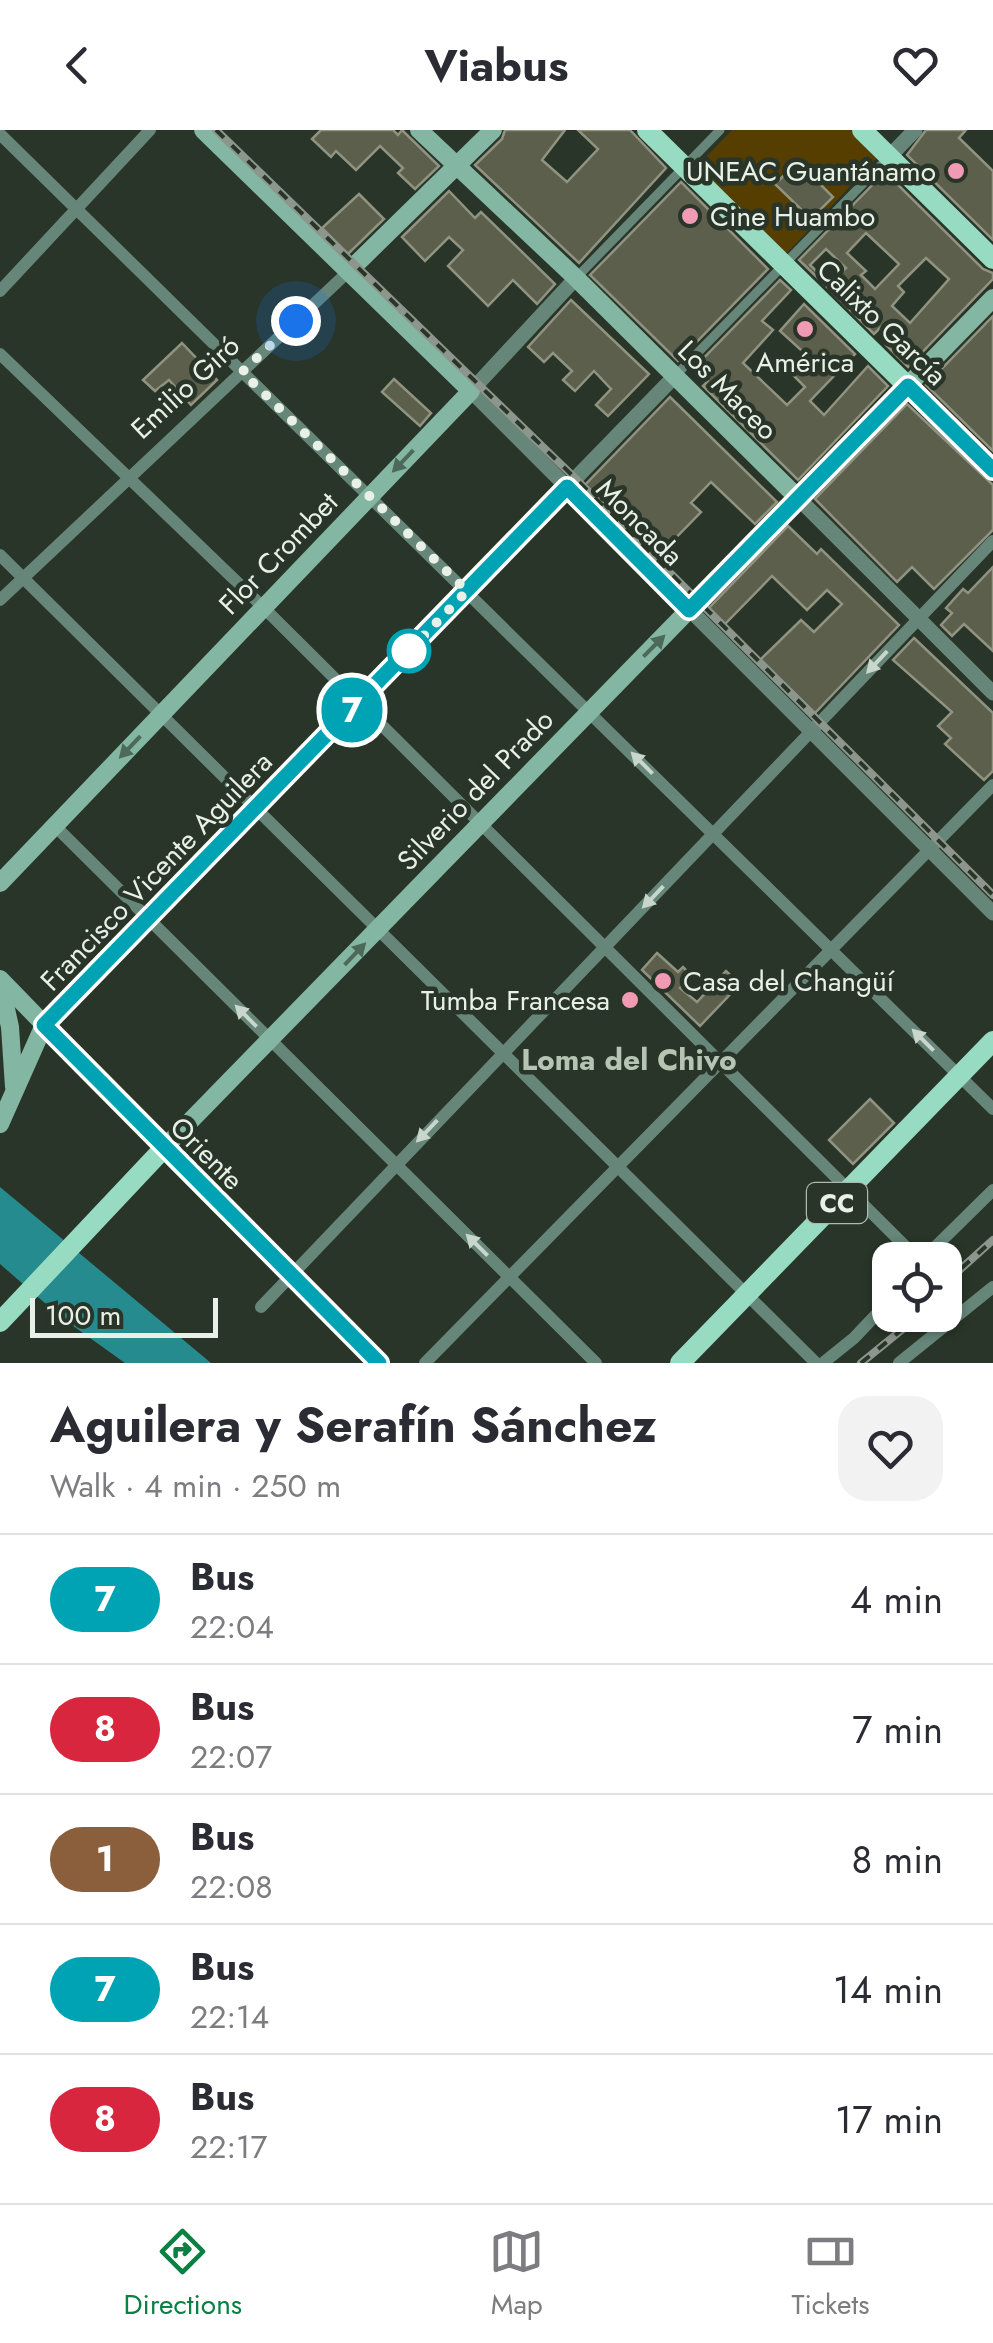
<!DOCTYPE html>
<meta charset="utf-8">
<style>
body{margin:0;font-family:Jost,sans-serif;background:#f2f2f3;color:#2b2b33;height:100vh;display:flex;flex-direction:column;font-size:38px;white-space:nowrap}
*{box-sizing:border-box;margin:0}
p{font-size:32px;color:#7c7c81}
.icon{flex:none;width:55px;height:55px;fill:none;stroke:currentColor;stroke-width:2;stroke-linecap:round;stroke-linejoin:round}
.map{position:relative;height:1233px;overflow:hidden}
.drawer{display:flex;flex-direction:column;background:#fff;flex:1}
.drawer>*{flex:none}
.badge{padding:0 20px;border-radius:32px;font-size:35px;line-height:65px}
.buttons{position:absolute;left:872px;top:1112px;display:grid;gap:20px}
.buttons a{display:grid;place-items:center;width:90px;height:90px;border-radius:20px;background:#fff;box-shadow:0 2px 8px #0004;font-size:50px}
.scale{position:absolute;left:30px;bottom:25px;width:188px;box-sizing:border-box;padding-left:10px;border:5px solid #e8f0e7;border-top:0;font-size:28px;line-height:35px;white-space:nowrap;color:#e8f0e7;-webkit-text-stroke:8px #293528;paint-order:stroke}
.you{position:absolute;width:50px;height:50px;margin:-25px;border:8px solid #fff;border-radius:50%;background:#1a73e8;box-shadow:0 0 0 15px #1a73e833}
.map>.badge{position:absolute;translate:-50% -50%;box-shadow:0 0 0 5px #fff}
.round{display:grid;place-items:center;flex:none;width:105px;height:105px;border-radius:30px;background:#f2f2f3}
.headline{display:flex;align-items:center;justify-content:space-between;height:170px;padding:0 50px}
h1{font-size:48px;font-weight:700;line-height:75px}
ul{padding:0;list-style:none}
li{display:flex;align-items:center;gap:30px;height:130px;padding:0 50px;border-top:2px solid #e1e1e2}
li div{flex:1}
li b{display:block;font-size:38px}
li em{font-style:normal}
li .badge{min-width:110px;font-weight:700;text-align:center}
header{display:flex;justify-content:space-between;align-items:center;height:130px;padding:0 50px;background:#fff;font-size:45px;font-weight:700}
.dock{display:flex;justify-content:space-around;align-items:center;height:140px;border-top:2px solid #e1e1e2;background:#fff;font-size:28px;color:#7c7c81}
.dock a{display:grid;justify-items:center;gap:5px}
.dock .active{color:#0b8043}
.map>svg:first-child{display:block}
.green{fill:#553e00}
.water{fill:#268b8e}
.building{fill:#5d5f4d;stroke:#909380;stroke-width:2.5;fill-rule:evenodd}
.lines{fill:none;stroke-linecap:round;stroke-linejoin:round}
.pedestrian{stroke:#66867a;stroke-width:9}
.minor{stroke:#66867a;stroke-width:12}
.tertiary{stroke:#66867a;stroke-width:15}
.secondary{stroke:#83b6a3;stroke-width:18}
.primary{stroke:#98dbc3;stroke-width:20}
.rail-casing{stroke:#8d968c;stroke-width:8}
.rail{stroke:#293528;stroke-width:4;stroke-dasharray:11;stroke-linecap:butt}
.oneway{fill:#4d6959}
.oneway2{fill:#c8d6cc}
.line-casing{stroke:#fff;stroke-width:22}
.line{stroke:#00a3b4;stroke-width:15}
.walk{stroke:#e8f0e7;stroke-width:10;stroke-dasharray:0 18}
.poi-dot{fill:#f19ab4;stroke:#293528;stroke-width:4}
.stop-dot{fill:#fff;stroke:#00a3b4;stroke-width:5}
.labels{text-anchor:middle;stroke-width:9;stroke-linejoin:round;paint-order:stroke}
.shield{fill:#293528;stroke:#afb8ae;stroke-width:2.5}
.shield-label{font-size:25px;font-weight:bold;fill:#e8f0e7}
.poi-label{font-size:28px;fill:#e8f0e7;stroke:#293528;text-anchor:end}
.street-label{font-size:28px;fill:#e8f0e7;stroke:#293528}
.neighbourhood-label{font-size:30px;font-weight:bold;fill:#b5c4b3;stroke:#293528}
</style>
<header><svg class="icon" aria-label="back" viewBox="0 0 24 24"><path d="M15 5l-7 7 7 7"/></svg>Viabus<svg class="icon" aria-label="heart" viewBox="0 0 24 24"><path d="M12 20l-8-8c-3-5 5-10 8-4 3-6 11-1 8 4z"/></svg></header>
<div class="map">
<svg width="993" height="1233" viewBox="0 0 993 1233">
<rect width="100%" height="100%" fill="#293528"/>
<path class="green" d="M732,0h119l28,26 -94,99 -91,-86z"/>
<path class="water" d="M0,1057l211,176h-86l-63,-45 -62,-54z"/>
<g class="building">
<path d="M321,0h72l5,5 4,-5 37,36 -24,23 -17,-16 5,-5 -23,-22 -24,24 -20,-19 -5,6 -19,-18z"/>
<path d="M505,0h60l-23,30 25,22 31,-33 -20,-19h52l36,38 -87,95 -104,-98 27,-26z"/>
<path d="M926,0h40l-7,8 34,33v69l-86,-85z"/>
<path d="M798,32l35,35 -22,22 -36,-35z"/>
<path d="M885,42l98,97 10,4v6l-85,88 -22,-22 7,-7 -12,-11 -7,7 -47,-47 19,-19 -20,-19 -16,16 17,16 -3,3 -25,-24zM866,103l33,31 -24,25 -14,-14 5,-4 -19,-18zM926,128l23,21 -39,44 -18,-17 12,-14 -6,-6z"/>
<path d="M681,52l87,87 -90,92 -88,-86z"/>
<path d="M449,61l26,27 6,-6 74,72 -18,20 -24,-24 -25,26 -40,-40 15,-16 -14,-13 -24,24 -23,-24z"/>
<path d="M359,64l25,25 -36,35 -26,-26z"/>
<path d="M780,150l11,10 -29,31 11,9 -30,33 44,42 18,-18 -11,-11 17,-17 -31,-28 24,-27 51,50 -45,47 14,14 44,-49 20,20 -90,94 -95,-94 5,-5 -14,-13z"/>
<path d="M571,170l78,74 -41,42 -12,-11 15,-16 -17,-18 -19,20 -12,-11 9,-9 -19,-18 -9,9 -16,-15z"/>
<path d="M993,186v135l-67,-66z"/>
<path d="M182,213l35,37 -26,25 -22,-25 -14,11 -12,-11z"/>
<path d="M394,249l37,34 -11,13 -38,-34z"/>
<path d="M670,267l107,105 -22,22 -44,-42 -20,21 10,9 -43,44 -74,-70z"/>
<path d="M907,274l86,81v45l-59,59 -22,-22 -15,15 -82,-83z"/>
<path d="M788,396l29,28 4,-5 78,76 -84,88 -55,-53 41,-40 13,12 28,-28 -15,-14 -20,20 -35,-34 -47,48 -16,-16z"/>
<path d="M993,437v84l-29,-27 -12,12 -11,-11 11,-12 -6,-5 17,-19 5,4z"/>
<path d="M914,508l79,75v58l-9,9 -39,-36 6,-6 -13,-12 14,-14 -59,-52z"/>
<path d="M657,823l21,19 5,-5 9,9 -12,12 17,14 29,-31 14,13 -40,42 -58,-56z"/>
<path d="M870,969l24,24 -41,41 -24,-24z"/>
</g>
<g class="lines">
<g class="pedestrian">
<path d="M576,148l144,-148"/>
<path d="M675,246l214,-219"/>
</g>
<g class="minor">
<path d="M0,4l993,975"/>
<path d="M0,161l150,-161"/>
<path d="M0,224l263,253 656,653"/>
<path d="M0,425l816,808"/>
<path d="M0,470l350,-330"/>
<path d="M55,696l541,537"/>
<path d="M922,1130l71,-70"/>
<path d="M261,1177l732,-766"/>
<path d="M425,1233l568,-578"/>
<path d="M823,1233l31,-25 36,-38"/>
<path d="M899,1233l94,-76"/>
</g>
<g class="tertiary">
<path d="M889,27l26,-27"/>
<path d="M576,148l-105,113 522,522"/>
<path d="M798,368l195,195"/>
<path d="M44,895l631,-649"/>
</g>
<g class="secondary">
<path d="M419,0l157,148 222,220"/>
<path d="M350,140l143,-140"/>
<path d="M0,753l471,-492 -268,-261"/>
<path d="M0,849l164,169 829,-850"/>
<path d="M0,852l10,45 4,60"/>
<path d="M0,994l44,-99"/>
</g>
<g class="primary">
<path d="M647,0l346,340"/>
<path d="M862,0l131,129"/>
<path d="M0,1192l164,-174 215,215"/>
<path d="M680,1233l313,-322"/>
</g>
<defs>
<g id="rail">
<path d="M216,0l360,349 417,416"/>
<path d="M945,1153l48,-43"/>
<path d="M861,1233l59,-48"/>
</g>
</defs>
<use href="#rail" class="rail-casing"/>
<use href="#rail" class="rail"/>
</g>
<defs><path id="oneway-solid" d="M-6-.8H1V-3.2L6.5 0L1 3.2V.8H-6Z" transform="scale(2.5)"/></defs>
<g class="oneway">
<use href="#oneway-solid" transform="translate(403 331) rotate(134)"/>
<use href="#oneway-solid" transform="translate(654 516) rotate(-45)"/>
<use href="#oneway-solid" transform="translate(130 617) rotate(134)"/>
<use href="#oneway-solid" transform="translate(355 824) rotate(-46)"/>
</g>
<g class="oneway2">
<use href="#oneway-solid" transform="translate(877 532) rotate(133)"/>
<use href="#oneway-solid" transform="translate(642 633) rotate(-135)"/>
<use href="#oneway-solid" transform="translate(653 767) rotate(134)"/>
<use href="#oneway-solid" transform="translate(246 886) rotate(-135)"/>
<use href="#oneway-solid" transform="translate(923 910) rotate(-135)"/>
<use href="#oneway-solid" transform="translate(427 1001) rotate(134)"/>
<use href="#oneway-solid" transform="translate(477 1115) rotate(-135)"/>
</g>
<g class="lines">
<defs>
<path id="line" d="M379,1233l-335,-338 523,-538 122,123 219,-224 85,84"/>
</defs>
<use href="#line" class="line-casing"/>
<use href="#line" class="line"/>
<path class="walk" d="M296,191l-54,51 225,219 -58,60"/>
</g>
<g class="poi-dot">
<circle cx="956" cy="41" r="10"/>
<circle cx="690" cy="86" r="10"/>
<circle cx="805" cy="199" r="10"/>
<circle cx="663" cy="851" r="10"/>
<circle cx="630" cy="870" r="10"/>
</g>
<circle class="stop-dot" cx="409" cy="521" r="20"/>
<g class="labels">
<rect class="shield" x="807" y="1053" width="60" height="40" rx="8"/>
<g class="shield-label">
<text x="837" y="1082">CC</text>
</g>
<g class="poi-label">
<text x="936" y="51">UNEAC Guantánamo</text>
<text x="710" y="96" text-anchor="start">Cine Huambo</text>
<text x="805" y="242" text-anchor="middle">América</text>
<text x="683" y="861" text-anchor="start">Casa del Changüí</text>
<text x="610" y="880">Tumba Francesa</text>
</g>
<g class="street-label">
<text transform="translate(882 192) rotate(44)" y="10">Calixto García</text>
<text transform="translate(185 257) rotate(-43)" y="10">Emilio Giró</text>
<text transform="translate(728 260) rotate(45)" y="10">Los Maceo</text>
<text transform="translate(640 392) rotate(45)" y="10">Moncada</text>
<text transform="translate(278 423) rotate(-46)" y="10">Flor Crombet</text>
<text transform="translate(475 660) rotate(-46)" y="10">Silverio del Prado</text>
<text transform="translate(156 741) rotate(-46)" y="10">Francisco Vicente Aguilera</text>
<text transform="translate(207 1023) rotate(45)" y="10">Oriente</text>
</g>
<g class="neighbourhood-label">
<text x="629" y="940">Loma del Chivo</text>
</g>
</g>
</svg>
<div class="buttons">
<a><svg class="icon" aria-label="locate" viewBox="0 0 24 24"><circle cx="12" cy="12" r="6"/><path d="M12 2v4M12 18v4M2 12h4M18 12h4"/></svg></a>
</div>
<div class="scale">100 m</div>
<div class="you" style="left:296px;top:191px"></div>
<b class="badge" style="left:352px;top:580px;background:#00a3b4;color:#fff">7</b>
</div>
<section class="drawer">
<div class="headline"><div><h1>Aguilera y Serafín Sánchez</h1><p>Walk · 4 min · 250 m</p></div><a class="round"><svg class="icon" aria-label="heart" viewBox="0 0 24 24"><path d="M12 20l-8-8c-3-5 5-10 8-4 3-6 11-1 8 4z"/></svg></a></div>
<ul>
<li><span class="badge" style="background:#00a3b4;color:#fff">7</span><div><b>Bus</b><p>22:04</p></div><em>4 min</em></li>
<li><span class="badge" style="background:#d7263d;color:#fff">8</span><div><b>Bus</b><p>22:07</p></div><em>7 min</em></li>
<li><span class="badge" style="background:#8b5e3c;color:#fff">1</span><div><b>Bus</b><p>22:08</p></div><em>8 min</em></li>
<li><span class="badge" style="background:#00a3b4;color:#fff">7</span><div><b>Bus</b><p>22:14</p></div><em>14 min</em></li>
<li><span class="badge" style="background:#d7263d;color:#fff">8</span><div><b>Bus</b><p>22:17</p></div><em>17 min</em></li>
</ul>
</section>
<nav class="dock">
<a class="active"><svg class="icon" aria-label="directions" viewBox="0 0 24 24"><path d="M12 3l9 9-9 9-9-9zM9 14v-3h6M13 9l2 2-2 2"/></svg>Directions</a>
<a><svg class="icon" aria-label="map" viewBox="0 0 24 24"><path d="M3 6l6-2 6 2 6-2v14l-6 2-6-2-6 2zM9 4v14M15 6v14"/></svg>Map</a>
<a><svg class="icon" aria-label="tickets" viewBox="0 0 24 24"><path d="M3 7h18v10H3zM15 7v10"/></svg>Tickets</a>
</nav>
